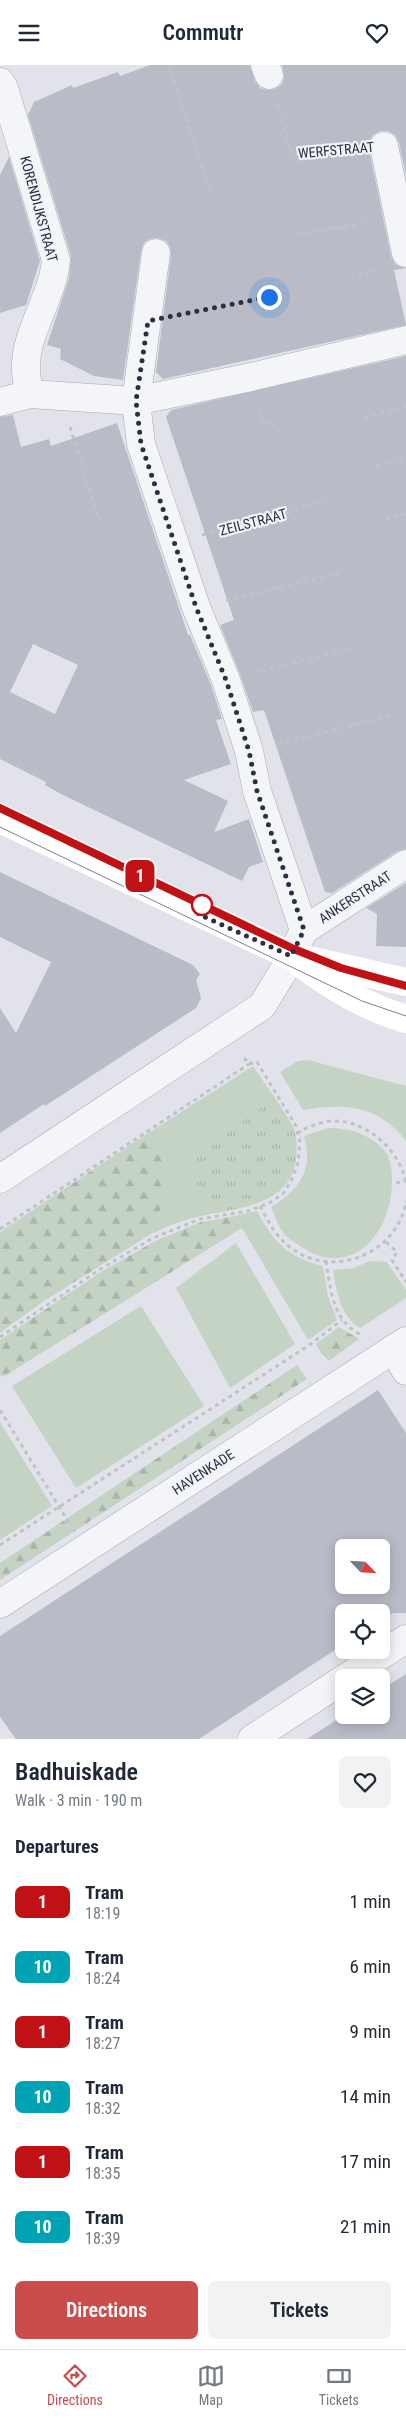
<!DOCTYPE html>
<meta charset="utf-8">
<style>
body{margin:0;font-family:"Roboto Condensed",sans-serif;background:#f2f2f3;color:#1f2937;height:100vh;display:flex;flex-direction:column;font-size:19px;white-space:nowrap}
*{box-sizing:border-box;margin:0}
p{font-size:16px;color:#747a83}
.icon{flex:none;width:28px;height:28px;fill:none;stroke:currentColor;stroke-width:2;stroke-linecap:round;stroke-linejoin:round}
.map{position:relative;height:1674px;overflow:hidden}
.side{display:flex;flex-direction:column;background:#fff;flex:1}
.side>*{flex:none}
.badge{padding:0 10px;border-radius:8px;font-size:18px;line-height:32px}
.needle{width:32px;rotate:115deg}
.buttons{position:absolute;left:335px;top:1474px;display:grid;gap:10px}
.buttons a{display:grid;place-items:center;width:55px;height:55px;border-radius:8px;background:#fff;box-shadow:0 2px 12px #0003;font-size:25px}
.you{position:absolute;width:25px;height:25px;margin:-12px;border:4px solid #fff;border-radius:50%;background:#1a73e8;box-shadow:0 0 0 8px #1a73e833}
.map>.badge{position:absolute;translate:-50% -50%;box-shadow:0 0 0 2px #fff}
h2{padding:0 15px;font-size:19px;line-height:45px}
.round{display:grid;place-items:center;flex:none;width:52px;height:52px;border-radius:8px;background:#f2f2f3}
.summary{display:flex;align-items:center;justify-content:space-between;height:85px;padding:0 15px}
h1{font-size:24px;font-weight:600;line-height:38px}
.action{display:flex;gap:10px;margin-top:auto;padding:10px 15px}
.action a{flex:1;height:58px;border-radius:8px;background:#ca4d4b;color:#fff;font-size:20px;font-weight:600;line-height:58px;text-align:center}
.action a+a{background:#f2f2f3;color:#1f2937}
ul{padding:0;list-style:none}
li{display:flex;align-items:center;gap:15px;height:65px;padding:0 15px}
li div{flex:1}
li b{display:block;font-size:19px}
li em{font-style:normal}
li .badge{min-width:55px;font-weight:700;text-align:center}
header{display:flex;justify-content:space-between;align-items:center;height:65px;padding:0 15px;background:#fff;font-size:22px;font-weight:600}
.tabs{display:flex;justify-content:space-around;align-items:center;height:70px;border-top:1px solid #e0e1e3;background:#fff;font-size:14px;color:#747a83}
.tabs a{display:grid;justify-items:center;gap:2px}
.tabs .on{color:#ca4d4b}
.map>svg:first-child{display:block}
.green{fill:#c4d3c3}
.forest{fill:url(#forest-firs)}
.park{fill:url(#park-tufts)}
.building{fill:#b9bcc6;fill-rule:evenodd}
.lines{fill:none;stroke-linecap:round;stroke-linejoin:round}
.street-casing{stroke:#a7a9b4;stroke-width:29}
.path{stroke:#bfc2c8;stroke-width:3;stroke-dasharray:4 4;stroke-linecap:butt}
.street{stroke:#f4f5f8;stroke-width:28}
.secondary{stroke:#fff;stroke-width:28}
.tram{stroke:#7c8093;stroke-width:1}
.line-casing{stroke:#fff;stroke-width:11}
.line{stroke:#c01115;stroke-width:8}
.walk{stroke:#2a2f41;stroke-width:5;stroke-dasharray:0 9}
.stop-dot{fill:#fff;stroke:#c01115;stroke-width:2.5}
.labels{text-anchor:middle;stroke-width:4.5;stroke-linejoin:round;paint-order:stroke}
.street-label{font-size:14px;fill:#2a2f41;stroke:#f1f3f7}
</style>
<header><svg class="icon" aria-label="menu" viewBox="0 0 24 24"><path d="M4 6h16M4 12h16M4 18h16"/></svg>Commutr<svg class="icon" aria-label="heart" viewBox="0 0 24 24"><path d="M12 20l-8-8c-3-5 5-10 8-4 3-6 11-1 8 4z"/></svg></header>
<div class="map">
<svg width="406" height="1674" viewBox="0 0 406 1674">
<defs>
<pattern id="forest-firs" width="22" height="20" patternUnits="userSpaceOnUse" patternTransform="scale(1.25)"><rect width="22" height="20" fill="#c4d3c3"/><path d="M5 1l3.5 6h-7zM16 11l3.5 6h-7z" fill="#a9b5a9"/></pattern>
<pattern id="park-tufts" width="24" height="20" patternUnits="userSpaceOnUse" patternTransform="scale(1.25)"><rect width="24" height="20" fill="#c4d3c3"/><path d="M3 7l-1-3M5 7V3M7 7l1-3M15 17l-1-3M17 17v-4M19 17l1-3" fill="none" stroke="#a9b5a9"/></pattern>
</defs>
<rect width="100%" height="100%" fill="#e2e3ea"/>
<g class="green">
<path d="M308,995l98,26v55c-28,-36 -60,-38 -103,-31l-23,-38 18,-11z"/>
<path d="M253,1001c13,20 29,40 40,61 4,9 4,20 3,30 -4,51 -62,50 -99,60 -17,4 -31,10 -46,17 10,-28 18,-46 12,-77l-30,-14z"/>
<path d="M328,1063c24,0 45,7 60,27 18,56 -26,131 -85,93 -8,-5 -18,-11 -23,-20 -3,-6 -6,-14 -9,-21 28,-17 43,-37 33,-71z"/>
<path d="M257,1146c17,31 30,46 66,55l5,30 9,24 -29,20 -73,-124z"/>
<path d="M236,1178l59,101 -65,44 -54,-100z"/>
<path d="M370,1196l17,1 19,28v8l-46,30c-19,-11 -24,-37 -27,-58l21,-2z"/>
<path d="M141,1241l63,100 -128,82 -64,-102z"/>
<path d="M0,1357l52,84 -52,34z"/>
</g>
<g class="forest">
<path d="M146,1076l9,4 8,12 3,15v16l-3,15 -12,31 -107,67 -44,32v-101l133,-89z"/>
<path d="M235,1151l7,12 -239,149 -3,-2v-35l101,-68 54,-31 46,-19z"/>
<path d="M339,1262l20,12 -30,22 -8,-8 -5,-9z"/>
<path d="M297,1300l10,14 -307,201v-17z"/>
</g>
<path class="park" d="M274,1033c6,9 14,19 19,29 5,10 3,20 3,31 -4,44 -54,50 -88,56l-15,-30 -3,-19 4,-7z"/>
<g class="building">
<path d="M150,0h100l5,16 5,7 7,2 8,-1 7,-5 2,-7 -2,-12h124v110l-7,-32 -4,-8 -7,-4h-8l-7,4 -4,7v7l22,107 4,8 11,4 -12,2 12,55 -243,54 -7,-7 15,-117 -1,-8 -4,-6 -8,-3 -8,1 -6,4 -3,8 -18,129 -29,-4 -34,-17 1,-10 -14,-4 22,-67 2,-22 -43,-141 6,-13 38,-17 1,3 45,-16 2,4z"/>
<path d="M9,92l31,104 -14,44 -26,8v-138z"/>
<path d="M406,291v493l-8,2 -66,42 -7,-1 -61,-182 -11,2 -13,-38 -20,-49 14,-5 -68,-203 5,-7z"/>
<path d="M13,350l8,32 28,-8 2,7 66,-23 71,212h2l21,50 11,34 -6,1 15,44 -47,16 44,21 -14,31 35,-13 14,43 -14,5 -7,14 -181,-87 -16,-9 1,-3 -46,-23v-342zM33,579l45,21 -23,49 -45,-22z"/>
<path d="M0,807l193,93 7,9 -4,6 5,18 -5,10 -151,98 -1,-2 -44,29v-125l16,25 35,-71 -51,-25z"/>
<path d="M406,818v64l-30,-1 1,-32 -11,-6z"/>
<path d="M378,1325l28,43v180h-13l-12,7v-7h-37v31l-145,95h-183l-16,-22v-81zM344,1482h37v38h-37z"/>
<path d="M406,1609v65h-99l37,-24h37v-25z"/>
</g>
<g class="lines">
<defs>
<g id="street">
<path d="M265,0l4,10"/>
<path d="M0,17l4,6 52,172c-3,37 -32,74 -30,110 0,8 2,16 4,24"/>
<path d="M384,81l22,107"/>
<path d="M0,337l30,-8 106,7 115,-24 155,-37"/>
<path d="M304,865l102,-66"/>
<path d="M0,1114l262,-173 25,-41 17,-35 -47,-139 -8,-40 -23,-71 -30,-73 -55,-163 -5,-43 20,-148"/>
<path d="M393,1284l13,22"/>
<path d="M0,1539l406,-263"/>
<path d="M347,1612l59,-38"/>
<path d="M252,1674l92,-60"/>
</g>
</defs>
<use href="#street" class="street-casing"/>
<g class="path">
<path d="M169,0l42,129"/>
<path d="M277,39l15,50 61,-5"/>
<path d="M297,169l71,-11"/>
<path d="M350,211l31,-6"/>
<path d="M178,250l91,-19"/>
<path d="M259,342l4,16 13,2 3,8 11,-3"/>
<path d="M365,353l41,-12"/>
<path d="M70,362l30,94"/>
<path d="M376,401l30,-8"/>
<path d="M386,454l20,-5"/>
<path d="M202,470l83,-20 14,-8 33,-7"/>
<path d="M226,535l115,-27"/>
<path d="M254,608l99,-25"/>
<path d="M278,679l112,-28"/>
<path d="M297,1068c11,-6 24,-12 37,-12 34,0 65,29 72,61"/>
<path d="M396,1118l10,-2"/>
<path d="M260,1141c9,17 16,31 31,42 43,32 107,5 115,-47"/>
<path d="M0,1164l249,-165"/>
<path d="M386,1177l11,10 -5,8 14,22"/>
<path d="M326,1196c4,26 7,61 34,73"/>
<path d="M0,1272l99,-67 54,-32 47,-19 48,-8 21,-8 14,-9 9,-15 6,-16 2,-21 -4,-16 -39,-64 -8,2 -7,-9"/>
<path d="M0,1345l69,113"/>
<path d="M0,1480l308,-199 34,-26"/>
</g>
<use href="#street" class="street"/>
<g class="secondary">
<path d="M0,754l291,137 115,26"/>
<path d="M300,898c34,25 66,44 106,56"/>
</g>
<g class="tram">
<path d="M0,743l294,141 47,19 65,18"/>
<path d="M0,762l331,159 31,15 44,15"/>
</g>
</g>
<g class="lines">
<defs>
<path id="line" d="M0,743l294,141 47,19 65,18"/>
</defs>
<use href="#line" class="line-casing"/>
<use href="#line" class="line"/>
<path class="walk" d="M202,840l-4,9 93,42 13,-26 -47,-139 -8,-40 -23,-71 -30,-73 -55,-163 -5,-43 12,-80 121,-24"/>
</g>
<circle class="stop-dot" cx="202" cy="840" r="10"/>
<g class="labels">
<g class="street-label">
<text transform="translate(336 85) rotate(-5)" y="5">WERFSTRAAT</text>
<text transform="translate(39 144) rotate(75)" y="5">KORENDIJKSTRAAT</text>
<text transform="translate(253 457) rotate(-15)" y="5">ZEILSTRAAT</text>
<text transform="translate(355 832) rotate(-33)" y="5">ANKERSTRAAT</text>
<text transform="translate(203 1407) rotate(-33)" y="5">HAVENKADE</text>
</g>
</g>
</svg>
<div class="buttons">
<a><svg class="needle" viewBox="-14 -14 28 28"><path d="M0-13l5 13h-10z" fill="#e53935"/><path d="M0 13l5-13h-10z" fill="#747a83"/></svg></a>
<a><svg class="icon" aria-label="locate" viewBox="0 0 24 24"><circle cx="12" cy="12" r="6"/><path d="M12 2v4M12 18v4M2 12h4M18 12h4"/></svg></a>
<a><svg class="icon" aria-label="layers" viewBox="0 0 24 24"><path d="M12 4l9 5-9 5-9-5zM3 14l9 5 9-5"/></svg></a>
</div>
<div class="you" style="left:269px;top:232px"></div>
<b class="badge" style="left:140px;top:811px;background:#c01115;color:#fff">1</b>
</div>
<section class="side">
<div class="summary"><div><h1>Badhuiskade</h1><p>Walk · 3 min · 190 m</p></div><a class="round"><svg class="icon" aria-label="heart" viewBox="0 0 24 24"><path d="M12 20l-8-8c-3-5 5-10 8-4 3-6 11-1 8 4z"/></svg></a></div>
<h2>Departures</h2>
<ul>
<li><span class="badge" style="background:#c01115;color:#fff">1</span><div><b>Tram</b><p>18:19</p></div><em>1 min</em></li>
<li><span class="badge" style="background:#00a3b4;color:#fff">10</span><div><b>Tram</b><p>18:24</p></div><em>6 min</em></li>
<li><span class="badge" style="background:#c01115;color:#fff">1</span><div><b>Tram</b><p>18:27</p></div><em>9 min</em></li>
<li><span class="badge" style="background:#00a3b4;color:#fff">10</span><div><b>Tram</b><p>18:32</p></div><em>14 min</em></li>
<li><span class="badge" style="background:#c01115;color:#fff">1</span><div><b>Tram</b><p>18:35</p></div><em>17 min</em></li>
<li><span class="badge" style="background:#00a3b4;color:#fff">10</span><div><b>Tram</b><p>18:39</p></div><em>21 min</em></li>
</ul>
<div class="action"><a>Directions</a><a>Tickets</a></div>
</section>
<nav class="tabs">
<a class="on"><svg class="icon" aria-label="directions" viewBox="0 0 24 24"><path d="M12 3l9 9-9 9-9-9zM9 14v-3h6M13 9l2 2-2 2"/></svg>Directions</a>
<a><svg class="icon" aria-label="map" viewBox="0 0 24 24"><path d="M3 6l6-2 6 2 6-2v14l-6 2-6-2-6 2zM9 4v14M15 6v14"/></svg>Map</a>
<a><svg class="icon" aria-label="tickets" viewBox="0 0 24 24"><path d="M3 7h18v10H3zM15 7v10"/></svg>Tickets</a>
</nav>
